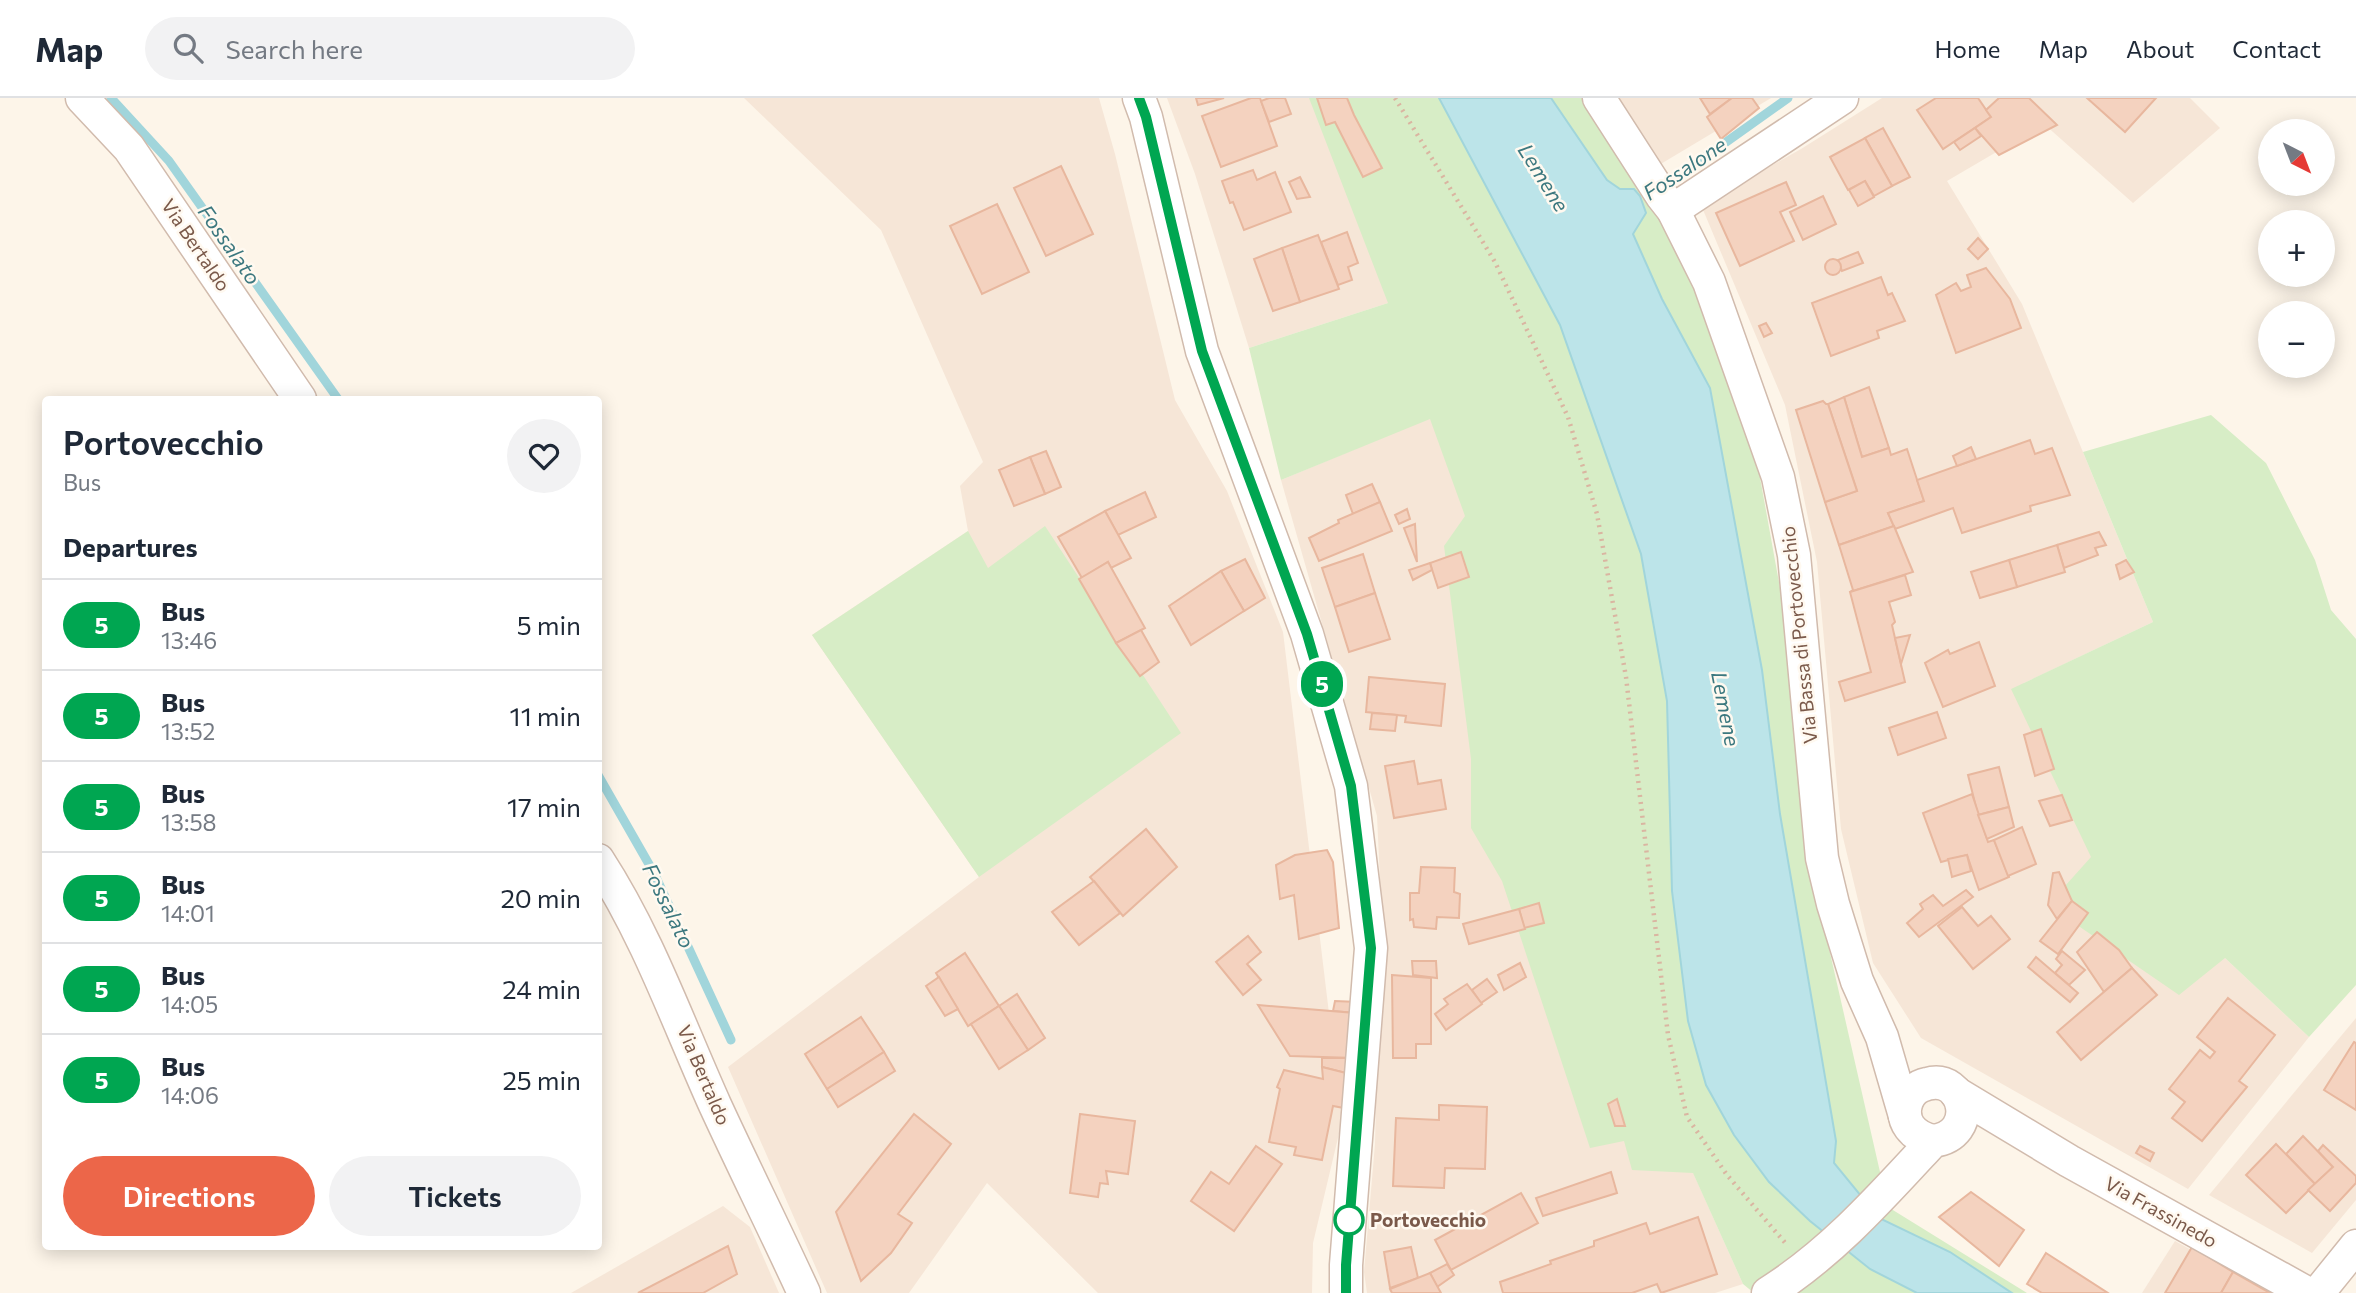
<!DOCTYPE html>
<meta charset="utf-8">
<style>
body{margin:0;font-family:Commissioner,sans-serif;background:#f2f2f3;color:#1f2937;height:100vh;display:flex;flex-direction:column;font-size:26px;white-space:nowrap}
*{box-sizing:border-box;margin:0}
p{font-size:23px;color:#747a83}
.icon{flex:none;width:38px;height:38px;fill:none;stroke:currentColor;stroke-width:2;stroke-linecap:round;stroke-linejoin:round}
.map{position:relative;flex:1;overflow:hidden}
.sheet{position:absolute;left:42px;top:298px;width:560px;height:854px;display:flex;flex-direction:column;background:#fff;border-radius:7px;box-shadow:0 4px 18px #0003}
.sheet>*{flex:none}
.badge{padding:0 14px;border-radius:23px;font-size:24px;line-height:46px}
.needle{width:46px;rotate:138deg}
.tools{position:absolute;left:2258px;top:21px;display:grid;gap:14px}
.tools a{display:grid;place-items:center;width:77px;height:77px;border-radius:50%;background:#fff;box-shadow:0 4px 18px #0003;font-size:35px}
.map>.badge{position:absolute;translate:-50% -50%;box-shadow:0 0 0 4px #fff}
h2{padding:0 21px;font-size:26px;line-height:63px}
.round{display:grid;place-items:center;flex:none;width:74px;height:74px;border-radius:37px;background:#f2f2f3}
.summary{display:flex;align-items:center;justify-content:space-between;height:119px;padding:0 21px}
h1{font-size:33px;font-weight:600;line-height:52px}
.primary-button{display:flex;gap:14px;margin-top:auto;padding:14px 21px}
.primary-button a{flex:1;height:80px;border-radius:42px;background:#ec6649;color:#fff;font-size:28px;font-weight:600;line-height:80px;text-align:center}
.primary-button a+a{background:#f2f2f3;color:#1f2937}
ul{padding:0;list-style:none}
li{display:flex;align-items:center;gap:21px;height:91px;padding:0 21px;border-top:2px solid #e0e1e3}
li div{flex:1}
li b{display:block;font-size:26px}
li em{font-style:normal}
li .badge{min-width:77px;font-weight:700;text-align:center}
header{display:flex;align-items:center;gap:42px;box-sizing:border-box;height:98px;padding:0 35px;background:#fff;border-bottom:2px solid #e0e1e3}
header strong{font-size:33px}
nav{display:flex;gap:38px;margin-inline-start:auto;font-size:24px}
.search{width:490px;height:63px;background:#f2f2f3;display:flex;align-items:center;gap:18px;box-sizing:border-box;padding:0 24px;border-radius:38px;color:#747a83;font-size:26px}
.map>svg:first-child{display:block}
.residential{fill:#f6e6d7}
.green{fill:#d7edc6}
.water{fill:#bce4e9;stroke:#a1d5db;stroke-width:2}
.lines{fill:none;stroke-linecap:round;stroke-linejoin:round}
.stream{stroke:#a1d5db;stroke-width:9}
.building{fill:#f4d2bf;stroke:#e8b79e;stroke-width:2}
.minor-casing{stroke:#d1bbad;stroke-width:35}
.path{stroke:#dab5a1;stroke-width:4.5;stroke-dasharray:2 5;stroke-linecap:butt}
.minor{stroke:#fff;stroke-width:32}
.line-casing{stroke:#fff;stroke-width:16}
.line{stroke:#00a651;stroke-width:10}
.stop-dot{fill:#fff;stroke:#00a651;stroke-width:3.5}
.labels{text-anchor:middle;stroke-width:5;stroke-linejoin:round;paint-order:stroke}
.street-label{font-size:19px;fill:#7a594a;stroke:#fff9f0}
.stop-label{font-size:19px;font-weight:bold;fill:#7a594a;stroke:#fff9f0;text-anchor:start}
.water-label{font-size:21px;font-style:italic;fill:#3c787f;stroke:#fff9f0}
</style>
<header>
<strong>Map</strong>
<div class="search"><svg class="icon" aria-label="search" viewBox="0 0 24 24"><circle cx="10" cy="10" r="6"/><path d="M15 15l6 6"/></svg>Search here</div>
<nav><a>Home</a><a>Map</a><a>About</a><a>Contact</a></nav>
</header>
<div class="map">
<svg width="2356" height="1195" viewBox="0 0 2356 1195">
<rect width="100%" height="100%" fill="#fdf5e9"/>
<g class="residential">
<path d="M744,0h355l16,56 60,246 52,91 56,141 59,489 -29,122 -1,50h-214l-111,-110 -78,110h-82l-99,-226 251,-190 -167,-242 156,-104 -8,-45 23,-24 -102,-232z"/>
<path d="M1167,0h212l9,205 -139,45 -54,-174z"/>
<path d="M1616,0h155l-112,67z"/>
<path d="M1882,0h308l30,30 -87,75 -89,-79 -97,57 75,123 131,318 -129,61 200,274 85,80 -121,152 -267,-151 -48,-75 -32,-134 -24,-267 -32,-157 -84,-200 100,-56z"/>
<path d="M1532,277l155,784 56,125 -28,9h-348l-3,-21 11,-128 6,-243 -4,-85 -96,-336z"/>
<path d="M2356,920v182l-44,53 -103,-58z"/>
<path d="M723,1108l27,21 29,66h-208z"/>
<path d="M2175,1143l95,52h-128z"/>
</g>
<g class="green">
<path d="M1309,0h278l69,109 53,106 50,159 34,188 16,201 79,346 139,86h-273l-11,-9 -50,-111 -61,-3 -8,-29 -34,7 -88,-267 -31,-53v-69l-27,-213 21,-30 -35,-97 -149,61 -32,-132 139,-45z"/>
<path d="M2211,317l55,48 49,97 16,50 25,29v346l-47,52 -84,-79 -46,37 -131,-90 43,-48 -80,-168 142,-67 -70,-170z"/>
<path d="M1045,428l136,207 -202,144 -167,-242 156,-104 20,37z"/>
</g>
<path class="water" d="M1439,0h112l56,82 13,9h14l6,7 6,17 -13,21 29,65 48,89 52,282 18,144 56,327 -2,22 45,55 71,34 62,41h-95l-47,-24 -60,-48 -41,-39 -35,-47 -28,-50 -18,-64 -16,-130 -5,-190 -26,-147 -81,-229z"/>
<g class="lines">
<g class="stream">
<path d="M111,0l58,63 169,238"/>
<path d="M1659,87l32,-18 97,-69"/>
<path d="M598,677l56,98 77,167"/>
</g>
</g>
<g class="building">
<path d="M1196,0h28l-26,7z"/>
<path d="M1251,0h9l17,48 -56,21 -19,-51z"/>
<path d="M1269,0h16l6,16 -22,8 -8,-21z"/>
<path d="M1317,0h30l7,17 28,53 -19,9 -28,-55 -9,3z"/>
<path d="M1700,0h32l-22,16z"/>
<path d="M1732,0h20l7,10 -38,31 -14,-22z"/>
<path d="M1936,0h42l13,19 -48,32 -26,-39z"/>
<path d="M1999,0h30l28,27 -58,30 -24,-27 16,-11 -5,-7z"/>
<path d="M2087,0h69l-31,34z"/>
<path d="M1883,30l27,49 -18,9 -27,-48z"/>
<path d="M1975,30l6,8 -21,14 -6,-8z"/>
<path d="M1865,40l27,48 -18,10 -9,-15 -17,9 -18,-33z"/>
<path d="M1061,68l32,68 -47,22 -32,-68z"/>
<path d="M1253,72l4,10 18,-8 16,40 -47,18 -11,-28 -3,1 -8,-22z"/>
<path d="M1300,79l10,20 -13,2 -8,-17z"/>
<path d="M1865,83l9,16 -16,9 -9,-16z"/>
<path d="M1786,84l10,23 -16,7 14,29 -54,25 -24,-53z"/>
<path d="M1823,98l13,28 -33,16 -13,-28z"/>
<path d="M997,106l32,68 -47,22 -32,-68z"/>
<path d="M1347,134l11,31 -10,4 4,13 -14,5 -17,-43z"/>
<path d="M1318,137l21,54 -39,13 -18,-54z"/>
<path d="M1978,140l10,11 -10,10 -10,-10z"/>
<path d="M1282,150l18,54 -27,9 -19,-52z"/>
<path d="M1858,154l5,11 -21,8 -4,-11z"/>
<circle cx="1833" cy="169" r="8"/>
<path d="M1986,170l24,31 11,29 -65,25 -20,-58 20,-12 5,8 10,-4 -4,-12z"/>
<path d="M1881,179l7,18 4,-2 13,28 -28,10 2,7 -48,18 -19,-53z"/>
<path d="M1766,225l6,10 -8,4 -5,-11z"/>
<path d="M1869,289l20,61 -27,9 -18,-60z"/>
<path d="M1844,299l18,60 27,-9 2,7 16,-6 17,52 -36,12 6,13 -55,19 -14,-43 32,-11 -29,-87z"/>
<path d="M1823,303l3,3h2l29,87 -32,11 -29,-92z"/>
<path d="M2030,342l5,14 17,-6 18,47 -40,11 1,5 -69,22 -9,-25 -58,21 -7,-16 36,-12 -7,-21z"/>
<path d="M1971,349l5,12 -19,7 -4,-10z"/>
<path d="M1046,353l15,36 -16,7 -15,-37z"/>
<path d="M1030,359l15,37 -31,12 -15,-36z"/>
<path d="M1372,386l8,18 -27,12 -7,-19z"/>
<path d="M1145,394l11,25 -38,18 -13,-24z"/>
<path d="M1380,404l12,29 -73,30 -10,-23 30,-15 -1,-3z"/>
<path d="M1407,411l3,10 -11,5 -4,-9z"/>
<path d="M1105,413l26,47 -20,10 -3,-6 -26,16 -24,-41z"/>
<path d="M1415,426l2,38 -13,-34z"/>
<path d="M1894,428l19,46 -63,20 3,-2 -14,-45z"/>
<path d="M2099,434l7,13 -11,3 3,7 -34,13 -7,-23z"/>
<path d="M2057,447l8,27 -48,15 -8,-27z"/>
<path d="M1461,454l8,25 -31,11 -8,-25z"/>
<path d="M1363,456l12,39 -40,14 -13,-39z"/>
<path d="M1245,461l20,39 -21,13 -23,-40z"/>
<path d="M2009,462l8,27 -37,11 -9,-26z"/>
<path d="M2126,462l8,12 -14,7 -4,-14z"/>
<path d="M1108,464l37,66 -29,15 -37,-64z"/>
<path d="M1430,465l2,7 -19,10 -4,-10z"/>
<path d="M1221,473l23,40 -53,34 -22,-39z"/>
<path d="M1905,477l6,20 -22,7 6,20 -3,3 13,57 -60,19 -6,-19 32,-10 -21,-80z"/>
<path d="M1375,495l15,46 -41,13 -14,-45z"/>
<path d="M1141,532l18,32 -19,14 -24,-33z"/>
<path d="M1910,537l-9,29 -6,-26z"/>
<path d="M1979,544l16,44 -52,21 -18,-44 23,-13 2,4z"/>
<path d="M1369,579l76,7 -4,42 -36,-4 1,-6 -40,-4z"/>
<path d="M1937,614l9,26 -48,17 -9,-27z"/>
<path d="M1372,615l25,2 -2,16 -25,-2z"/>
<path d="M2041,631l13,40 -19,7 -11,-41z"/>
<path d="M1414,663l4,23 23,-4 5,29 -52,9 -9,-52z"/>
<path d="M1999,669l10,40 -31,8 -10,-40z"/>
<path d="M1972,696l16,48 6,-2 15,37 -30,13 -12,-35 -26,7 -18,-49z"/>
<path d="M2062,697l10,25 -22,6 -11,-25z"/>
<path d="M2009,709l5,20 -27,12 -9,-24z"/>
<path d="M2022,729l14,37 -28,12 -14,-36z"/>
<path d="M1146,731l31,38 -54,49 -33,-39z"/>
<path d="M1327,752l6,12 6,66 -40,11 -5,-44 -14,4 -4,-34 19,-10z"/>
<path d="M1967,757l4,16 -19,6 -4,-18z"/>
<path d="M1421,769l34,1 -1,24 6,2 -1,24 -22,-1 -1,12 -22,-2 -1,-8 -3,1v-27h9z"/>
<path d="M2059,774l13,29 -15,18 -9,-14 5,-32z"/>
<path d="M1094,783l26,32 -41,32 -27,-33z"/>
<path d="M1966,792l7,7 -54,40 -12,-14 16,-14 -3,-5 13,-9 10,11z"/>
<path d="M2072,803l16,12 -30,41 -18,-13z"/>
<path d="M1539,805l5,20 -20,5 -5,-19z"/>
<path d="M1962,809l16,19 13,-10 19,23 -37,30 -35,-43z"/>
<path d="M1519,811l6,20 -56,15 -6,-20z"/>
<path d="M2097,834l22,18 13,18 -28,24 -27,-40z"/>
<path d="M1248,838l13,16 -14,12 14,16 -18,15 -27,-33z"/>
<path d="M2062,853l23,19 -16,15 -14,-12 7,-8 -6,-6z"/>
<path d="M965,855l34,53 -31,20 -32,-53z"/>
<path d="M2036,859l42,36 -8,9 -42,-35z"/>
<path d="M1412,863h24l1,17 -24,-3z"/>
<path d="M1520,865l6,14 -22,13 -6,-15z"/>
<path d="M2132,870l25,27 -76,65 -24,-28z"/>
<path d="M1392,877l39,3v66h-15v14h-23z"/>
<path d="M939,879l19,32 -13,7 -19,-30z"/>
<path d="M1487,881l10,13 -16,11 -9,-13z"/>
<path d="M1467,886l15,20 -36,26 -11,-16 13,-10 -4,-5z"/>
<path d="M1017,896l28,44 -17,12 -29,-44z"/>
<path d="M2228,900l47,37 -36,46 8,6 -45,54 -30,-23 13,-16 -16,-13 31,-39 10,8 5,-6 -18,-15z"/>
<path d="M1335,903l22,1 -2,11 -22,-2z"/>
<path d="M1258,907l97,8v45l-65,-2z"/>
<path d="M999,908l29,44 -29,19 -28,-45z"/>
<path d="M861,919l23,35 -57,37 -22,-35z"/>
<path d="M2354,944l2,1v67l-32,-20z"/>
<path d="M884,954l11,19 -57,36 -11,-18z"/>
<path d="M1322,960h33l-1,17 -32,-8z"/>
<path d="M1322,969l32,8 -5,34 -16,-3 -11,54 -28,-5 2,-8 -27,-5 11,-53 -3,-2 7,-17 39,9z"/>
<path d="M1617,1001l8,27h-10l-7,-22z"/>
<path d="M1439,1007l48,2 -2,62 -40,-1 -1,20 -51,-2 3,-68 43,2z"/>
<path d="M914,1016l37,30 -53,70 14,9 -21,30 -30,28 -25,-69z"/>
<path d="M1080,1016l55,7 -7,53 -22,-3 2,13 -8,-1 -2,14 -28,-4z"/>
<path d="M2303,1038l30,31 -18,17 -29,-30z"/>
<path d="M2276,1046l39,40 -29,29 -40,-38z"/>
<path d="M2323,1047l33,31v7l-26,28 -22,-21 25,-23 -15,-16z"/>
<path d="M1256,1048l26,18 -48,67 -43,-30 20,-29 18,12z"/>
<path d="M2140,1048l14,7 -4,8 -14,-8z"/>
<path d="M1611,1074l6,21 -74,23 -7,-18z"/>
<path d="M1971,1094l53,38 -25,36 -60,-49z"/>
<path d="M1521,1095l17,30 -87,47 -16,-30z"/>
<path d="M1698,1119l19,57 -56,19 -4,-9 -25,9h-129l-3,-11 51,-18 -1,-3 44,-15v-5l52,-18 4,11z"/>
<path d="M728,1148l9,28 -34,19h-65z"/>
<path d="M1411,1149l7,31 -28,10 -6,-36z"/>
<path d="M2192,1149l41,25 -12,21h-56z"/>
<path d="M2046,1155l62,40h-66l-15,-9z"/>
<path d="M1447,1166l7,11 -17,12 -7,-14z"/>
<path d="M2233,1174l37,21h-49z"/>
<path d="M1430,1175l11,20h-49l-2,-4z"/>
</g>
<g class="lines">
<defs>
<g id="minor">
<path d="M82,0l47,50 171,251"/>
<path d="M1139,0l7,19 56,234 105,283 44,152 20,162 -25,317v28"/>
<path d="M1599,0l63,98 11,14 36,72 69,195 16,78 28,303 11,46 24,77 25,56 23,79"/>
<path d="M1673,112l169,-112"/>
<path d="M598,762c50,77 80,163 117,245 29,63 60,125 89,188"/>
<path d="M1956,995l113,68 238,132"/>
<path d="M1768,1195c64,-40 114,-97 165,-152 47,-6 32,-68 -6,-57 -10,2 -17,9 -20,17 -8,21 7,36 26,40"/>
<path d="M2318,1195l38,-47"/>
</g>
</defs>
<use href="#minor" class="minor-casing"/>
<path class="path" d="M1395,0l100,164 73,155 29,97 29,163 42,358 19,82 40,58 60,70"/>
<use href="#minor" class="minor"/>
</g>
<g class="lines">
<defs>
<path id="line" d="M1139,0l7,19 56,234 105,283 44,152 20,162 -25,317v28"/>
</defs>
<use href="#line" class="line-casing"/>
<use href="#line" class="line"/>
</g>
<circle class="stop-dot" cx="1349" cy="1122" r="14"/>
<g class="labels">
<g class="street-label">
<text transform="translate(196 147) rotate(56)" y="7">Via Bertaldo</text>
<text transform="translate(1799 537) rotate(-96)" y="7">Via Bassa di Portovecchio</text>
<text transform="translate(704 977) rotate(67)" y="7">Via Bertaldo</text>
<text transform="translate(2161 1114) rotate(29)" y="7">Via Frassinedo</text>
</g>
<g class="stop-label">
<text x="1370" y="1129">Portovecchio</text>
</g>
<g class="water-label">
<text transform="translate(1685 71) rotate(-34)" y="7">Fossalone</text>
<text transform="translate(1543 80) rotate(58)" y="7">Lemene</text>
<text transform="translate(229 147) rotate(55)" y="7">Fossalato</text>
<text transform="translate(1725 611) rotate(79)" y="7">Lemene</text>
<text transform="translate(668 808) rotate(64)" y="7">Fossalato</text>
</g>
</g>
</svg>
<div class="tools">
<a><svg class="needle" viewBox="-14 -14 28 28"><path d="M0-13l5 13h-10z" fill="#e53935"/><path d="M0 13l5-13h-10z" fill="#747a83"/></svg></a>
<a>+</a>
<a>−</a>
</div>
<b class="badge" style="left:1322px;top:586px;background:#00a651;color:#fff">5</b>
<section class="sheet">
<div class="summary"><div><h1>Portovecchio</h1><p>Bus</p></div><a class="round"><svg class="icon" aria-label="heart" viewBox="0 0 24 24"><path d="M12 20l-8-8c-3-5 5-10 8-4 3-6 11-1 8 4z"/></svg></a></div>
<h2>Departures</h2>
<ul>
<li><span class="badge" style="background:#00a651;color:#fff">5</span><div><b>Bus</b><p>13:46</p></div><em>5 min</em></li>
<li><span class="badge" style="background:#00a651;color:#fff">5</span><div><b>Bus</b><p>13:52</p></div><em>11 min</em></li>
<li><span class="badge" style="background:#00a651;color:#fff">5</span><div><b>Bus</b><p>13:58</p></div><em>17 min</em></li>
<li><span class="badge" style="background:#00a651;color:#fff">5</span><div><b>Bus</b><p>14:01</p></div><em>20 min</em></li>
<li><span class="badge" style="background:#00a651;color:#fff">5</span><div><b>Bus</b><p>14:05</p></div><em>24 min</em></li>
<li><span class="badge" style="background:#00a651;color:#fff">5</span><div><b>Bus</b><p>14:06</p></div><em>25 min</em></li>
</ul>
<div class="primary-button"><a>Directions</a><a>Tickets</a></div>
</section>
</div>
